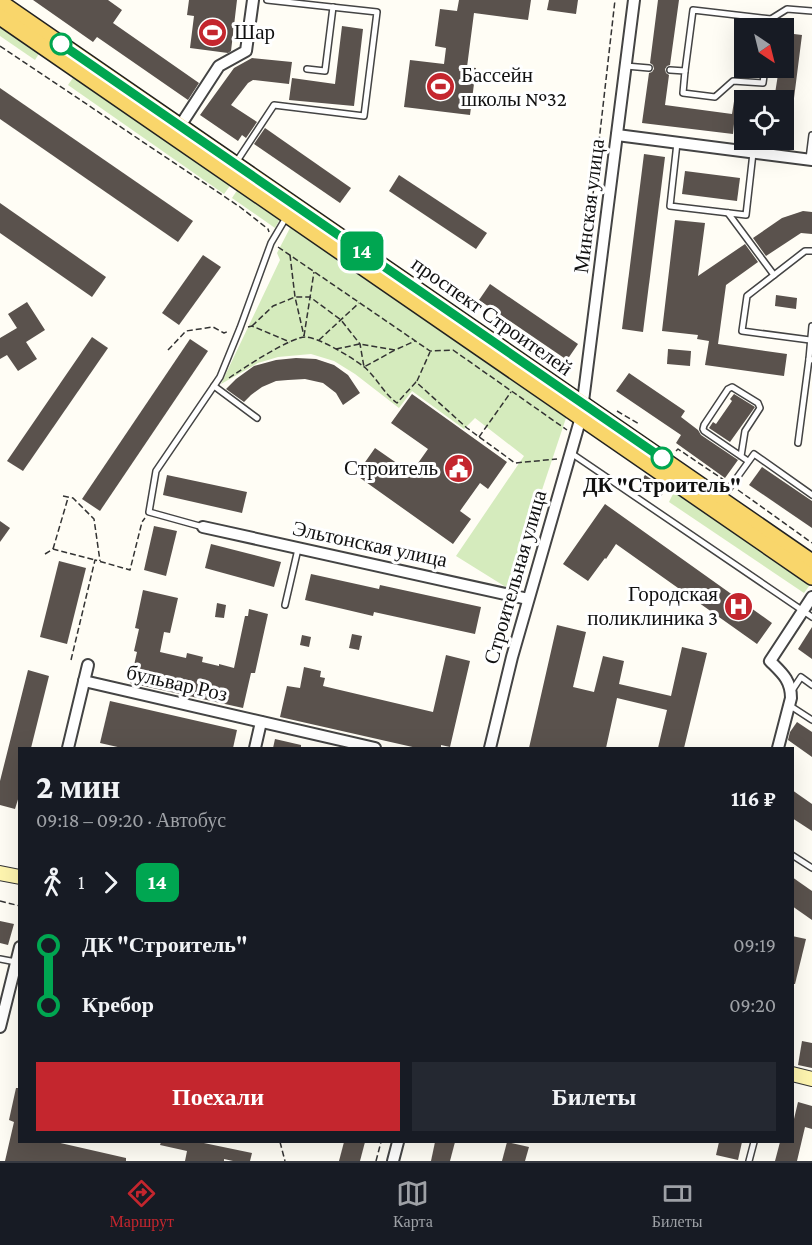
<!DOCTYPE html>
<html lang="ru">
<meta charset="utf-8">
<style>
body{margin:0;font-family:"Crimson Pro",serif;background:#242831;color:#f1f3f6;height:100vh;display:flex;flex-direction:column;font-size:22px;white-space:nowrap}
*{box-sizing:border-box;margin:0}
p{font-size:20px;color:#9ea1a6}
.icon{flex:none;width:33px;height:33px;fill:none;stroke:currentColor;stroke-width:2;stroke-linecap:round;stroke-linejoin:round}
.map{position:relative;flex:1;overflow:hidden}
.drawer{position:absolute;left:18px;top:747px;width:776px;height:396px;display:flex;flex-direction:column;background:#171b24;border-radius:0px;box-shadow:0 6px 24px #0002}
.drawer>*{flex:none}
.badge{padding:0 12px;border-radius:9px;font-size:21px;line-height:39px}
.needle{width:39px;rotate:145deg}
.controls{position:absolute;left:734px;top:18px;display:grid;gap:12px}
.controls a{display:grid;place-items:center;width:60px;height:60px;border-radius:0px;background:#171b24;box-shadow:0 6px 24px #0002;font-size:30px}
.map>.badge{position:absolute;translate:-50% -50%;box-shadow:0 0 0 3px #fff}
.legs{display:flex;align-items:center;gap:9px;height:66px;padding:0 18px;font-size:20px}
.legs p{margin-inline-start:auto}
.headline{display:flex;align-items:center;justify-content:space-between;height:102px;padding:0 18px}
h1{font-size:33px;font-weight:800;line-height:45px}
.primary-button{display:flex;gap:12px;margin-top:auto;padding:12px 18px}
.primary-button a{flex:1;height:69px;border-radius:0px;background:#c4262e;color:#fff;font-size:24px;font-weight:800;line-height:69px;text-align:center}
.primary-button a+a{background:#242831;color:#f1f3f6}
ul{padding:0 18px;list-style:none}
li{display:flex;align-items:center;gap:21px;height:60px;font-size:22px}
li i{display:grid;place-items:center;width:9px;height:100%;margin:0 8px;background:currentColor}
li i::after{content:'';width:15px;height:15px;margin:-8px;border:4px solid;border-radius:50%;background:#171b24}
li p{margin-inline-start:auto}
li:first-child i{background:linear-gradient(#0000 50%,currentColor 0)}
li:last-child i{background:linear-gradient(currentColor 50%,#0000 0)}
.dock{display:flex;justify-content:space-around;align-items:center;height:84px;border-top:2px solid #363941;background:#171b24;font-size:16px;color:#9ea1a6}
.dock a{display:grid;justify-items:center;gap:3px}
.dock .selected{color:#c4262e}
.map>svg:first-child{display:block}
.green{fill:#d5ebbd}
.building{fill:#5a524d}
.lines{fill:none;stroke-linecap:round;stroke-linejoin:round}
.lane-casing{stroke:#444;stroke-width:8}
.street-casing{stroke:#444;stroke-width:14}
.secondary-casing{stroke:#333;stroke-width:16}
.primary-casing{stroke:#222;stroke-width:18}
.path{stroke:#333;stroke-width:1.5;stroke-dasharray:6 3;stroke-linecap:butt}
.lane{stroke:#fff;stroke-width:5}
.street{stroke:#fff;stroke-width:10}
.secondary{stroke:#fff6b0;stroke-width:14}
.primary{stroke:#f9d66b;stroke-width:15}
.line-1-casing{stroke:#fff;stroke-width:14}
.line-1{stroke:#00a651;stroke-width:9}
.stop-1-dot{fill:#fff;stroke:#00a651;stroke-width:3}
.labels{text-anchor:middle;stroke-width:6;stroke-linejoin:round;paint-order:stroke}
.poi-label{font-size:21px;fill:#111;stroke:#fff;text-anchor:start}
.street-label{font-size:21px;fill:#111;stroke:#fff}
.stop-label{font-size:21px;font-weight:bold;fill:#111;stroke:#fff}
</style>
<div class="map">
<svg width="812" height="1161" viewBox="0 0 812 1161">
<rect width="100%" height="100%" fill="#fffdf5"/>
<g class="green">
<path d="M0,24l40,28 -5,8 -35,-24z"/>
<path d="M75,75l157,108 -8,11 -156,-109z"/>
<path d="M238,189l43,28 -6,11 -43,-30z"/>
<path d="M291,226l276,189 -58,174 -53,-33 68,-100 -49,-38 -11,11 -52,-38 -13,17 -44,-34 -21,-13 -23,-7 -33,3 -20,6 -37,21 59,-124 -3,-7z"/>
<path d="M675,490l137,92 -8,11 -135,-91z"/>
</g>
<g class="building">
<path d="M33,0h75l14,10 -9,13 86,60 -11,17 -91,-63 -4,5z"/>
<path d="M189,0h48l-6,51 -3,2 -38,-5 4,-32 -7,-1z"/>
<path d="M459,0h72l-3,20 -54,-7 -7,54 9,1 -6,47 -66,-8 6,-47 34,4 2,-16 -11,-2 5,-37 17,2z"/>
<path d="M549,0h29l-2,14 -29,-4z"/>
<path d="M658,0h21l-9,65 -3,1 -2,3 1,4 3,2 -4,30 67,9 3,-19 9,1v19l-9,-1 -2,20 -91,-11 7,-50 3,-1 2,-3 -1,-4 -3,-2z"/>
<path d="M342,26l21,3 -9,77 -65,-6 3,-22 43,6z"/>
<path d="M784,29l10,1v4l8,1 -9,71 -10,-1v-5h-9l5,-32h4z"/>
<path d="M252,58l40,4 -3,22 -36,-4 -5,3 -17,22 26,17 -11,16 -4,-3 -4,6 -38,-26 34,-47z"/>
<path d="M0,88l193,133 -15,21 -178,-123z"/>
<path d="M265,128l86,60 -11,15 -86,-59z"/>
<path d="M644,154l21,3 -22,175 -21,-3z"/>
<path d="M685,171l55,7 -3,23 -55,-7z"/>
<path d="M399,175l88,58 -11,16 -87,-58z"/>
<path d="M0,203l106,74 -14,20 -92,-64z"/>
<path d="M803,211l9,1v22l-11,-1 -35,23 -13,-18 29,-20z"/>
<path d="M675,220l30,3 -7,53 47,-32 13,18 -32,23 -8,59 69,10 -3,22 -79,-11 4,-24 -12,-2 1,-4 -36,-4z"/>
<path d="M203,255l18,12 -42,58 -17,-12z"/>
<path d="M490,284l88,60 -11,16 -88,-60z"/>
<path d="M776,295l21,3 -1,11 -21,-3z"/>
<path d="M27,302l18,28 -19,12 11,17 -19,12 -11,-16 -7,4v-21l17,-10 -9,-14z"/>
<path d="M92,337l16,11 -85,123 -16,-10z"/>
<path d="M190,339l18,12 -108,160 -18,-12z"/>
<path d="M668,349l23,2 -1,15 -23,-2z"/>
<path d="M296,358l20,1 18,6 14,10 12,18 -17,12 -7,-12 -13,-10 -18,-4 -17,1 -12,1 -14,6 -11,8 -7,7 -18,-13 10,-10 18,-13 22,-6z"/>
<path d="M629,373l56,38 -4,6 17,13 3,5 37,25 -13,18 -49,-35 5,-8 -65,-44z"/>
<path d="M412,394l95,68 -19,27 -8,-6 -20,28 11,8 -18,25 -97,-69 19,-27 36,25 17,-24 -37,-26z"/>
<path d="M734,394l21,13 -25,35 -21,-14 4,-6 3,2 16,-23 -2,-2z"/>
<path d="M762,467l50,34v27l-63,-43z"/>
<path d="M167,475l80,17 -5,21 -79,-18z"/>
<path d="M645,475l21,14 -6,9 -21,-14z"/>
<path d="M605,504l167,119 -15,21 -141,-100 -10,15 -1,-1 -17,23 -25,-17z"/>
<path d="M0,521l10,7 -10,14z"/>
<path d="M154,526l23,5 -11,45 -22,-6z"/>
<path d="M211,544l70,18 -7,25 -69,-19z"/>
<path d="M59,561l27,7 -19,76 -27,-7z"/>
<path d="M311,574l68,15 1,-4 101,22 -6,27 -101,-22 -1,4 -68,-16z"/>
<path d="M143,590l35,8 -8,35 -6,-1 -4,20 26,6 1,-5 16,4 -1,5 17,4v-2l15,4 11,-52h3l1,-7 19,5 -13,59h-4l-8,35 -113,-25 7,-31 -3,-1 5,-22 -4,-1z"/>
<path d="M217,603l9,2 -2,13 -9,-1z"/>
<path d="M557,625l29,7 -13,55 21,5 9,-36 21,5 -5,23 52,12 11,-49 25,6 -23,95h-26l9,-38 -50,-12 -11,50h-77z"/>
<path d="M812,627v32l-14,-10z"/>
<path d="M352,634l10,2 -3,14 -10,-2z"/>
<path d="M302,635l9,2 -2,10 -9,-2z"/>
<path d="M446,655l24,6 -20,86 -9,-2v3h-24l-137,-31 7,-31 13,2 4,-21 17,4 -1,6 5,1 -2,8 110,26z"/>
<path d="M28,670l21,6 -18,72h-11v45l-5,16 -15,-4v-24z"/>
<path d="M110,701l127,29 -4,18h-111l-22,-5z"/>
<path d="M797,722l15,10v25l-24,-17 2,-8z"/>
<path d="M275,739l26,6v3h-28z"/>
<path d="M792,790l20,14v27l-20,-13z"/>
<path d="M792,877l20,14v29l-20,-14z"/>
<path d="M0,921l14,3 -6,21 -8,-2z"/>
<path d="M792,936l14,3 -11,45h-3z"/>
<path d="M802,1041l10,2v25l-14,-3z"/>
<path d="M16,1088h4v54h36l70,16v3h-121l9,-39 -5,-2z"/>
<path d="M798,1102l14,4v23l-7,-2 -8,34h-22l5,-19h12v-23h2z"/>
<path d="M161,1142h38l53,11 -2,8h-17l-9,-2v2h-39l2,-10 -27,-6z"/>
<path d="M344,1142h21l-5,19h-21z"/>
<path d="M435,1142h20l-5,19h-19z"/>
<path d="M507,1142l22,5 -4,14h-23z"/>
<path d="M719,1142h23l-4,18 -22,-5z"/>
</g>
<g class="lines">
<defs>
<g id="lane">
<path d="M770,28l1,-9 16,-10 25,2"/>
<path d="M626,66l23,2"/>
<path d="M307,69l18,2 8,-64"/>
<path d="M670,70l15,1 -2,22 32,4 18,-16 30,2 2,-15"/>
<path d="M685,71l8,-61 78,9"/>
<path d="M677,143l-7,63 76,9 7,-62"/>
<path d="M809,159l3,-24"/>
<path d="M235,164l39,-59 90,11 13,-104 -110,-12"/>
<path d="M728,213l46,62"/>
<path d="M810,340l-68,-9 5,-35 58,-45h7"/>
<path d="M809,359l3,-33"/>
<path d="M214,386l43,32"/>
<path d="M798,443l11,-84 3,1"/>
<path d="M571,453l241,164"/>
<path d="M741,456l4,-25 15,-23 -2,-5 -26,-16 -4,2 -24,36 -1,4 1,2 44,30"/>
<path d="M723,497l31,-43 58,41"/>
<path d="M203,527l-54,-15 7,-41 64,-94 20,-49 31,-85 16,-27"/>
<path d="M285,605l13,-56"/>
<path d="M791,692l10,-15 11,8"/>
<path d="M789,705l23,15"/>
<path d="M792,855l20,13"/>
<path d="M0,959l16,3"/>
<path d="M749,1161l5,-19"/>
</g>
<g id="street">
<path d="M180,126l39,-60 27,-15 7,-51"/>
<path d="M617,135l195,25"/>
<path d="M203,527l325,72"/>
<path d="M84,681l291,67"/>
<path d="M68,748l20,-83"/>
<path d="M255,748l6,-26"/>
<path d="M490,748l22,-91 69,-240 53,-417"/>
<path d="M778,748l13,-50c0,-18 -9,-25 -21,-37l42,-64"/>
<path d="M0,1027l20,-80"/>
<path d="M393,1161l5,-19"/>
</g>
<g id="secondary">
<path d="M0,873l20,4"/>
<path d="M792,1074l20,5"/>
</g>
<g id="primary">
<path d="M0,2l812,560"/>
<path d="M0,17l812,560"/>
</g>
</defs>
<use href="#lane" class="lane-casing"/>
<use href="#street" class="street-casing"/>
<use href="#secondary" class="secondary-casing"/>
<use href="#primary" class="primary-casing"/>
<g class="path">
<path d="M0,46l240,161 28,22 1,3"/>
<path d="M592,241l-2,-20 25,-221"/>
<path d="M278,247l152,104 23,-1 114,80"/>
<path d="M290,255l5,42 9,39"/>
<path d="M252,326l21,-20 22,-9h15l31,23 19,24 4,23 31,-17"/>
<path d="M248,327l4,-1 38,16"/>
<path d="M304,336l10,-64"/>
<path d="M319,340l40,-37"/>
<path d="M336,349l24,-5 35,6 20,-9"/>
<path d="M168,350l18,-19 27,-4 11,6 5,-2"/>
<path d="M229,378c13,-9 63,-42 77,-41 14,1 45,20 57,29 13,10 20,27 34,37l19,-21 51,46 48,35 42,-4"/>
<path d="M417,381l13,-29"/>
<path d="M617,411l22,13"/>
<path d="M479,437l32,-45"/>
<path d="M676,451l2,-2 46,31"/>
<path d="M738,490l74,53"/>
<path d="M63,496l10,2 21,21 6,42"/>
<path d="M53,549l15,-51"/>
<path d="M45,554l8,-5 42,11"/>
<path d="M71,660l24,-100 35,10 12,-48 3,-4"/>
<path d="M0,901l20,5"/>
<path d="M280,1142l5,19"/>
<path d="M376,1161l5,-19"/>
</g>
<use href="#lane" class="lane"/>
<use href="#street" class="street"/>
<use href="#secondary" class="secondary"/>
<use href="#primary" class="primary"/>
</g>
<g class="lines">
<defs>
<path id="line-1" d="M61,44l601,414"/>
</defs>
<use href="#line-1" class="line-1-casing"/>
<use href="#line-1" class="line-1"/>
</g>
<defs>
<symbol id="stadium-disc" viewBox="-11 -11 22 22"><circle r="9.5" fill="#c4262e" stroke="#fff"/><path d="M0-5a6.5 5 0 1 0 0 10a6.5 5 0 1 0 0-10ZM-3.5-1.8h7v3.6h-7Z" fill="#fff"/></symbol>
<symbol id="civic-disc" viewBox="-11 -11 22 22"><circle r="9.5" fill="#c4262e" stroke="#fff"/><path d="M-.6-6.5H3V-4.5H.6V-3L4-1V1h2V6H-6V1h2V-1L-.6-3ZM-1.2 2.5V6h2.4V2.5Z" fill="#fff"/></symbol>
<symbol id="hospital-disc" viewBox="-11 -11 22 22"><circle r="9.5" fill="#c4262e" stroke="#fff"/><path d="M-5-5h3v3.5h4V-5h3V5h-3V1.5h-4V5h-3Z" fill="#fff"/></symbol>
</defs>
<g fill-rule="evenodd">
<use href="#stadium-disc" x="196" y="16" width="33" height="33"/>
<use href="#stadium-disc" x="424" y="70" width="33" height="33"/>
<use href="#civic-disc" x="442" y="452" width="33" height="33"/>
<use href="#hospital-disc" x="722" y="590" width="33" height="33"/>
</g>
<g class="stop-1-dot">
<circle cx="61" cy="44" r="10"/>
<circle cx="662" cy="458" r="10"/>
</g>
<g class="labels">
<g class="poi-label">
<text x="234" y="39">Шар</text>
<text x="461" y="82">Бассейн<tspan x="461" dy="24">школы №32</tspan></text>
<text x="438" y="475" text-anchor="end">Строитель</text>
<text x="718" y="601" text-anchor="end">Городская<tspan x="718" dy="24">поликлиника 3</tspan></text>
</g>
<g class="street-label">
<text transform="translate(589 206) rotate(-83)" y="7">Минская улица</text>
<text transform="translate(492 316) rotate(35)" y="7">проспект Строителей</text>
<text transform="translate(370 544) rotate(12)" y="7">Эльтонская улица</text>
<text transform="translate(515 577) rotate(-74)" y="7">Строительная улица</text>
<text transform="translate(177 683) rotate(13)" y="7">бульвар Роз</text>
</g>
<g class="stop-label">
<text x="662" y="492">ДК "Строитель"</text>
</g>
</g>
</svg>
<div class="controls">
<a><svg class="needle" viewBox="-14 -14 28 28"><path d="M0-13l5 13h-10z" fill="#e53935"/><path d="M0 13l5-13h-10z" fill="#9ea1a6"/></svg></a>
<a><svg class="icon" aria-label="locate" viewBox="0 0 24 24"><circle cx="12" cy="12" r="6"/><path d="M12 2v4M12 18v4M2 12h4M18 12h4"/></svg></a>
</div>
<b class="badge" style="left:362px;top:251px;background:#00a651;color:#fff">14</b>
<section class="drawer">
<div class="headline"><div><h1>2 мин</h1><p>09:18 – 09:20 · Автобус</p></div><b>116 ₽</b></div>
<div class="legs"><svg class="icon" aria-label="walk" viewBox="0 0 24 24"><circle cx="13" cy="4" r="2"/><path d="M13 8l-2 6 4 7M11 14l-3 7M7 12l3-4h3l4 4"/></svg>1<svg class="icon" aria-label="forward" viewBox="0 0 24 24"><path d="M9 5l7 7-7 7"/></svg><b class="badge" style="background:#00a651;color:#fff">14</b></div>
<ul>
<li><i style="color:#00a651"></i><b>ДК &quot;Строитель&quot;</b><p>09:19</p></li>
<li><i style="color:#00a651"></i><b>Кребор</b><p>09:20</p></li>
</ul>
<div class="primary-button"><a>Поехали</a><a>Билеты</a></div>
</section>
</div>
<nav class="dock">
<a class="selected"><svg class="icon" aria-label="directions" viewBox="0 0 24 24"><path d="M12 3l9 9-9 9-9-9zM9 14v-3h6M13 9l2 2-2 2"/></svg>Маршрут</a>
<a><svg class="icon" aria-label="map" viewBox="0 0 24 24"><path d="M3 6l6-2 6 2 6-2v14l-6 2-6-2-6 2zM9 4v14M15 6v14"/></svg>Карта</a>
<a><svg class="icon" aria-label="tickets" viewBox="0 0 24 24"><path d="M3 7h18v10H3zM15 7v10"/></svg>Билеты</a>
</nav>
